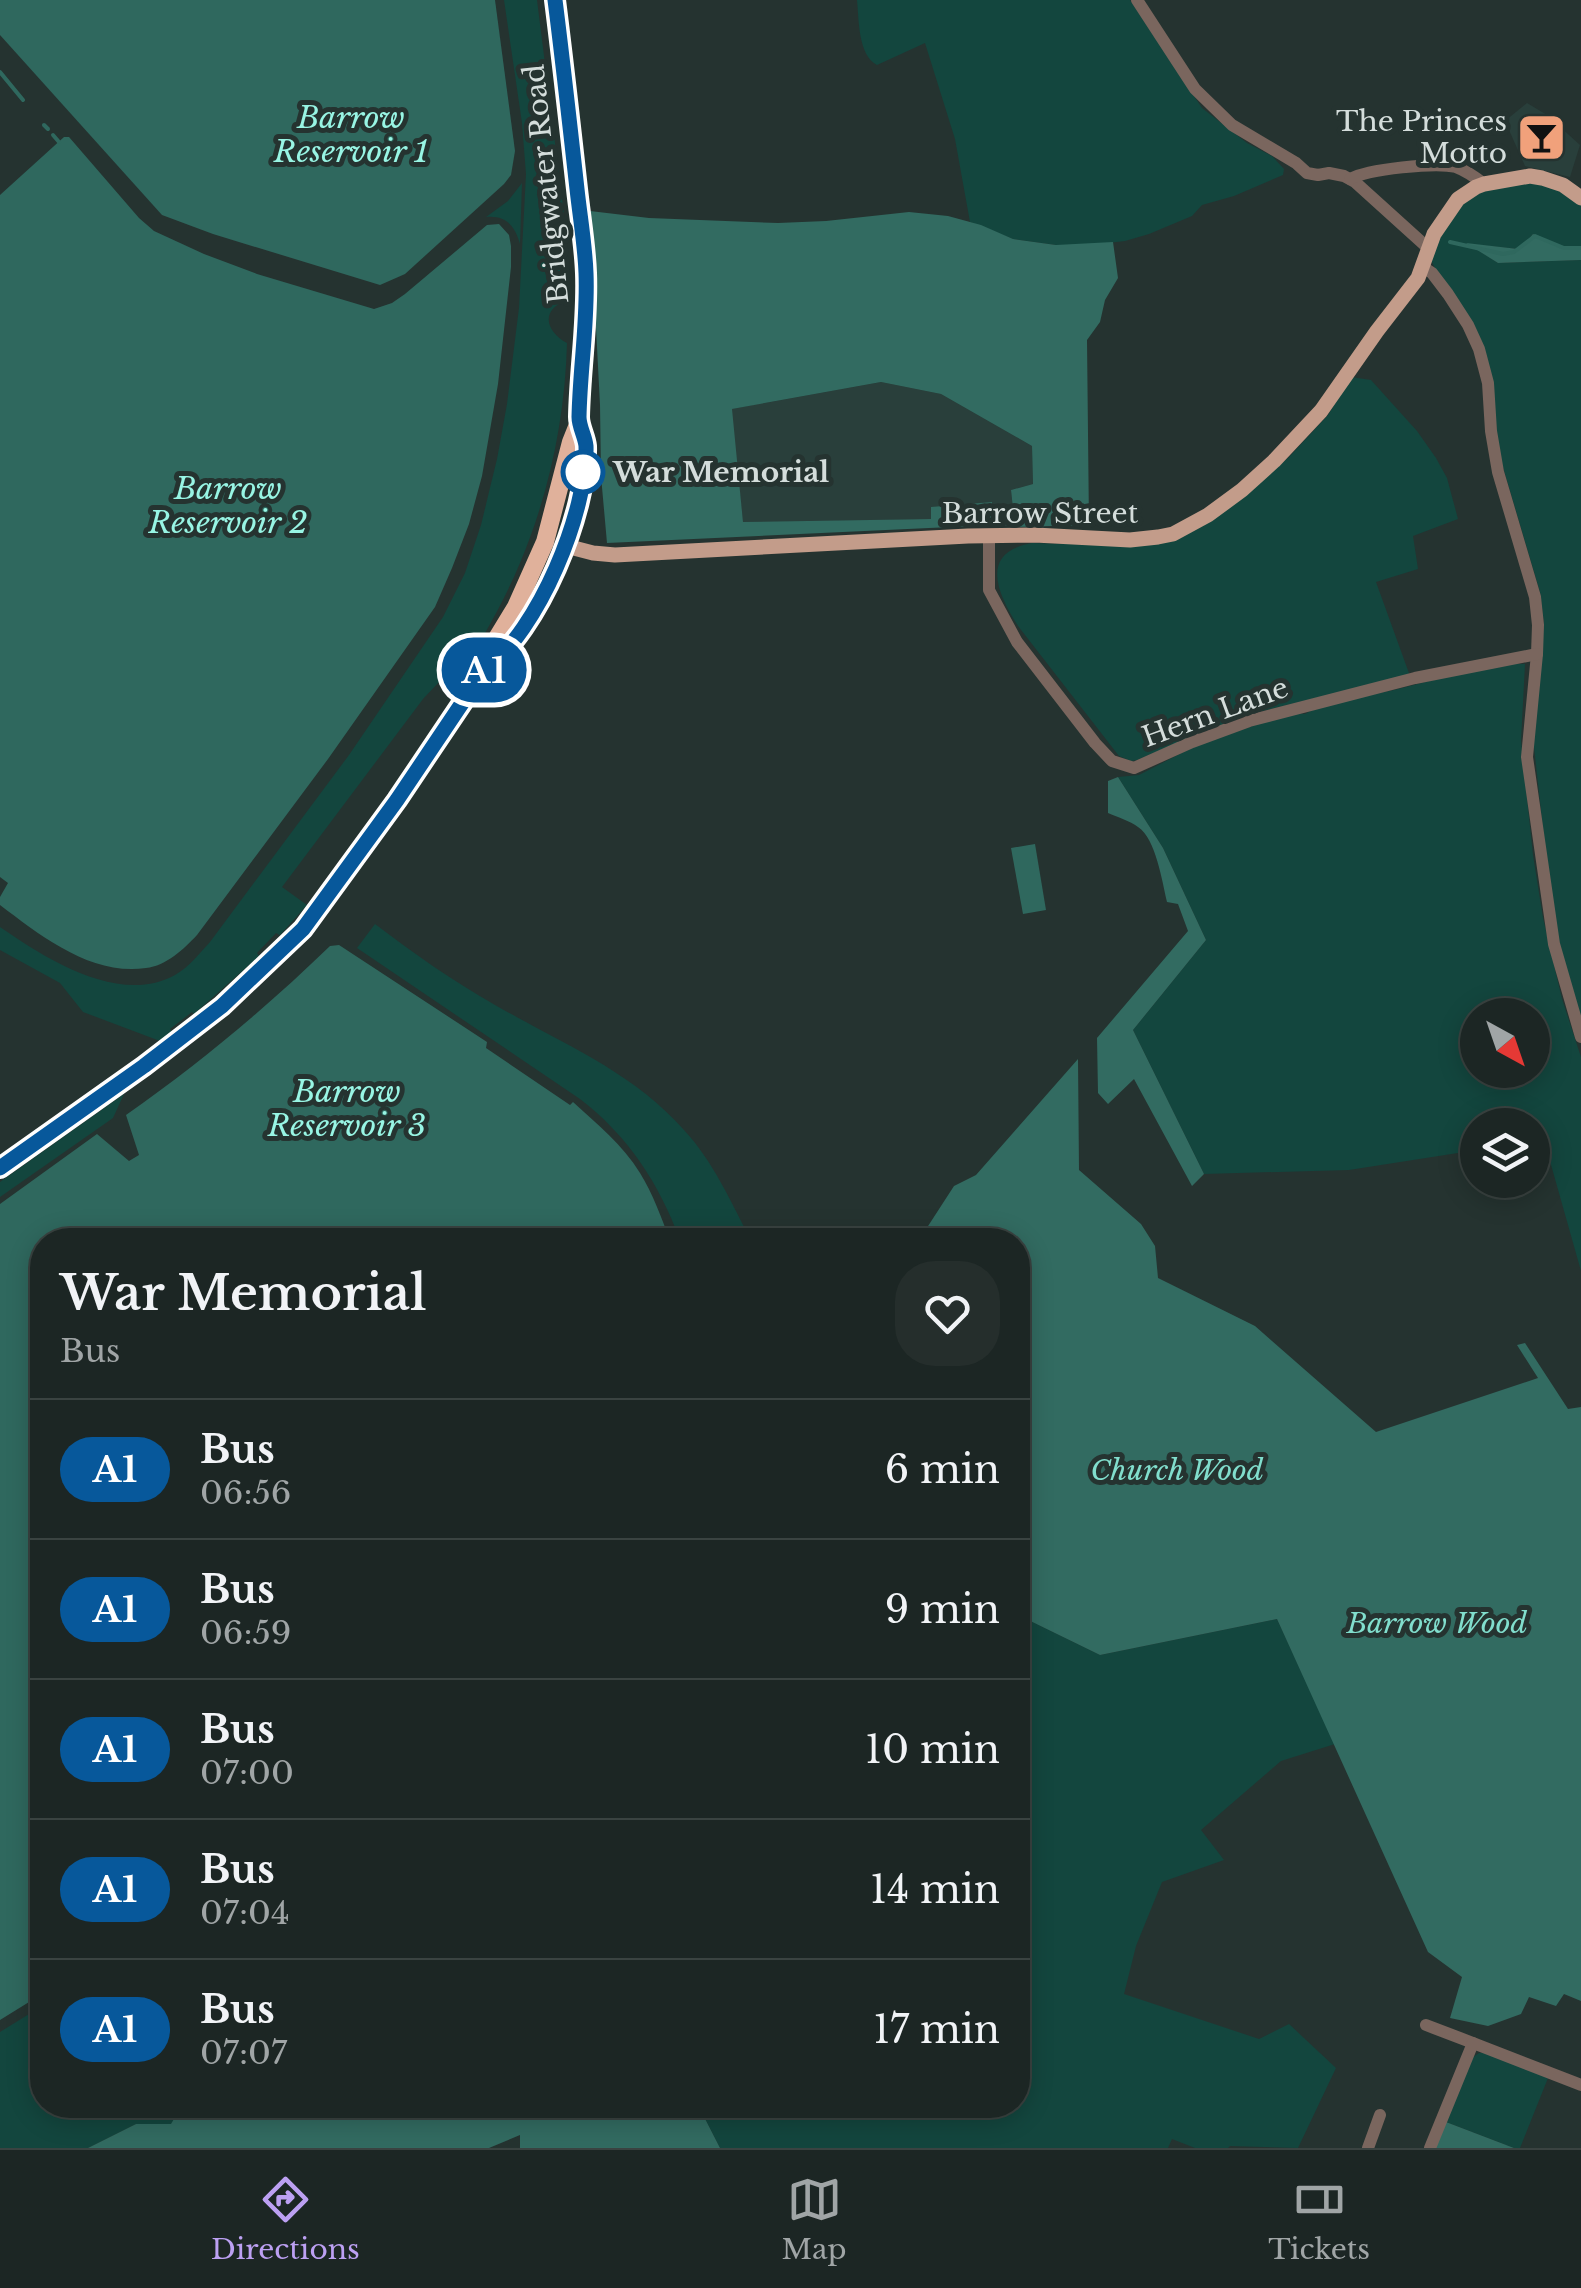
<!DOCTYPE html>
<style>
body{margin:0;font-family:"Libre Baskerville",serif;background:#252e2c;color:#f1f3f6;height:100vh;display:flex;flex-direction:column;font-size:38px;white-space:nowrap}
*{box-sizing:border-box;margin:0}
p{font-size:32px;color:#a0a5a6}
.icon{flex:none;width:55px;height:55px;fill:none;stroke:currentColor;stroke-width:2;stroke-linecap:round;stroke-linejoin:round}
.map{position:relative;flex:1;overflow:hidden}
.sheet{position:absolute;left:30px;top:1228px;width:1000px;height:890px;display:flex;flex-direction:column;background:#1c2624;border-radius:40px;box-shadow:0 5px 25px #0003,0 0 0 2px #3a4341}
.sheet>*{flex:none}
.badge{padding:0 20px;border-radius:32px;font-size:35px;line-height:65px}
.needle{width:65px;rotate:140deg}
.tools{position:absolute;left:1460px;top:998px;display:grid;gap:20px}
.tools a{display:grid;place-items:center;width:90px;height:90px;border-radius:50%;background:#1c2624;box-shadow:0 5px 25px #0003,0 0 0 2px #3a4341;font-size:50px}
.map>.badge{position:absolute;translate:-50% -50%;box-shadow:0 0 0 5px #fff}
.round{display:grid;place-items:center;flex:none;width:105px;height:105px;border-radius:40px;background:#252e2c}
.headline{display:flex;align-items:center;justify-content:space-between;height:170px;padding:0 30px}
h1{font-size:48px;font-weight:600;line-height:75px}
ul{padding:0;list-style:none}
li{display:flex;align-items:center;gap:30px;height:140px;padding:0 30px;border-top:2px solid #3a4341}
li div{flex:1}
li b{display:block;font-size:38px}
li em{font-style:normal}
li .badge{min-width:110px;font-weight:700;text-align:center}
.tabs{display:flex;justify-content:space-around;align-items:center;height:140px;border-top:2px solid #3a4341;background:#1c2624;font-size:28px;color:#a0a5a6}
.tabs a{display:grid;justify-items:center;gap:5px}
.tabs .on{color:#bca0f2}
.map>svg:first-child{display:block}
.built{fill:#293f3b}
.green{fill:#13463e;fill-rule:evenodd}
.forest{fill:#326b61}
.water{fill:#2f685e}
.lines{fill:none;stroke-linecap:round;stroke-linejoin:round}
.stream{stroke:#2f685e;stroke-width:4}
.minor{stroke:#7a665e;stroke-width:12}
.major{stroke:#c39c8a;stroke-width:15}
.highway{stroke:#e0b19b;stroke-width:18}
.line-casing{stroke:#fff;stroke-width:22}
.line{stroke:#07589b;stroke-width:15}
.stop-dot{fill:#fff;stroke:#07589b;stroke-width:5}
.labels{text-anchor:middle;stroke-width:10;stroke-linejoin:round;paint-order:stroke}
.poi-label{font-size:28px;fill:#d4dddb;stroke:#253330;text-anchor:end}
.street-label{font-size:28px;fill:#d4dddb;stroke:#253330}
.stop-label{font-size:28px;font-weight:bold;fill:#d4dddb;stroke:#253330;text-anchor:start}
.park-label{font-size:28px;font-style:italic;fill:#81decd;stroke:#253330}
.water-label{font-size:30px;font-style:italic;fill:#98f5e4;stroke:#253330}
</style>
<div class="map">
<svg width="1581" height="2148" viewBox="0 0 1581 2148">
<rect width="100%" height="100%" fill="#253330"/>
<g class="built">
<path d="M1527,103l20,12 33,30 -10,32 -45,-11 -20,-45z"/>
<path d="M881,382l60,12 91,52 1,38 -22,6 4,37 -21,-2 -3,-23 -60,6 1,11 -189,4 -12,-114z"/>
</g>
<g class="green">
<path d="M504,0h33l27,215 4,85c-28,9 -23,31 -1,43 -2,76 -18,151 -47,220 -17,41 -40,79 -62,117h-17l-18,19 -141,188 25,18 -27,30 -4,-2 -19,20 2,3 -65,58 -2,-2 -22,17 2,3 -12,9 -77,-29 -23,-29 -60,-33v-23c45,31 119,79 175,48 14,-8 24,-21 35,-33l139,-187 94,-138 22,-44 16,-48 16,-66 10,-55 12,-96 7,-134 -4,-51z"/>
<path d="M857,0h273l72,108 45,35 25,13 12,13 -1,6 -49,21 -32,9 -10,11 -43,18 -24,7 -34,4h-35l-43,-6 -43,-17 -15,-83 -30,-96 -48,22c-19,-10 -18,-45 -20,-65z"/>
<path d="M1517,182l34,3 30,20v42h-20l-28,-13 -10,12 -5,3 -49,-5 29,19 83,-3v768l-22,-86 -11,-68 -15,-136 11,-115 -4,-31 -40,-135 -9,-75 -60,-122c7,-23 22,-56 46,-67 12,-6 27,-7 40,-11z"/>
<path d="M522,183l-2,61c-5,-18 -14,-29 -34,-27l22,-16z"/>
<path d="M1351,377l20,3 46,51 19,27 11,20 11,41 -45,17 5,33 -42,13 34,94 -161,38 -112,46 -6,1 -12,-5 -101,-130c-20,-32 -40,-73 14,-83l111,3 107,-55 39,-34 39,-42z"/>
<path d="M1506,664h19l-4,77 12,114 10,63 19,81 19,58v214l-37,-131 -11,1 -1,-16h-54l-1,25 -128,20 -145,4 -71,-144 73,-90 -43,-92 -45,-71 21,-2 56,-29 95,-33 15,1 17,-9 72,-15 95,-24zM1478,1015h54v55h-54z"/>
<path d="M375,924c38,29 78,57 120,81 66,38 137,66 189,125 29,31 47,72 67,110h-71c-21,-57 -52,-104 -100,-141l-223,-151z"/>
<path d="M124,1094l-11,24 -113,79v-15z"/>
<path d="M1018,1615l82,40 177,-36 58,125 -54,17 -80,69 23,30 -62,22 -26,64 -12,48 135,45 30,-15 47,44 -38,80 -68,-2 -2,2h-33l-23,-9 -4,9h-448l-22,-43h320z"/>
<path d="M42,2006v99h140l-11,20 -35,-1 -48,24h-88v-116z"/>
<path d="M1479,2053h10l59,25 -28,70h-6l-68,-26 26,-64z"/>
</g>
<g class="forest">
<path d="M590,211l59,7 129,5 48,-2 83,-9 39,4 33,9 32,14 43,6 57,-3 5,36 -13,22 -5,22 -13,18 2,185 -74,2 -4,-37 22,-6 -1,-38 -91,-52 -60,-12 -149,27 11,113 188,-3v-12l61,-5 2,23 -387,18 -6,-67 -1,-71z"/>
<path d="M1533,234l28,13h20v13l-83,3 -32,-20 52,6 5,-3z"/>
<path d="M1118,777l45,71 43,92 -73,90 71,144 -12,12 -58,-107 -26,25 -10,-11 -1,-55 91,-107 -10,-27 -11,-2c-5,-21 -11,-63 -29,-75 -8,-6 -21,-10 -30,-14v-32z"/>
<path d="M1078,1059l1,111 62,54 14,22 3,32 97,48 121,106 162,-54 -21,-33 8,-2 43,66 13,-2v594l-17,-7 -8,12 -27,-9 -8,17 -33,12 -38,-8 12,-41 -34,-25 -151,-333 -177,36 -82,-40v-375h-99l35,-54 22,-11z"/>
<path d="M182,2105h516l22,43h-200v-13l-31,13h-401l48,-24h35z"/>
<path d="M1446,2122l68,26h-80z"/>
</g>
<g class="water">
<path d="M0,0h495l20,151 -4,24 -7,9 -99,90 -25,11 -167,-51 -51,-19 -162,-180z"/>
<path d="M64,137h5l70,81 15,13 50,23 53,20 117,35 18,-6 13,-9 82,-69 12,-1 10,11 2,11v21l-13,117 -16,92 -13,48 -17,44 -17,39 -107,152 -131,176c-13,14 -31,31 -51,33 -55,8 -105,-32 -146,-63v-8l8,-14 -8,-6v-682z"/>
<path d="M1035,844l11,66 -23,4 -12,-66z"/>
<path d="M339,945l148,97 -1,6 84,57 3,-3c24,22 50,43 67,71 13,21 21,44 30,67h-628v754l-42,26v-816l97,-70 32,27 10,-6 -13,-40c73,-51 140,-107 204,-169z"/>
</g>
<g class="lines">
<g class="stream">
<path d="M0,72l23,28"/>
<path d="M44,125l4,4"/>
<path d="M53,135l6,7"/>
<path d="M1450,242l53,12 11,-2 21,-16 29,12h17"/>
</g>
<g class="minor">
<path d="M1137,0l58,89 37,36 64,38 11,10 11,2 11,-2 15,3 11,6 73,66"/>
<path d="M1350,179c18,-10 86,-17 106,-12 11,4 19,10 28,17"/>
<path d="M1423,267l9,6 16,21 20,31 11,24 9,34 3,48 7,41 37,125 3,28 -1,29 -10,103 27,187 27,93"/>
<path d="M989,536v54l28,52 78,101 17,18 22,7 58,-26 57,-21 166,-43 122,-24"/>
<path d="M1426,2025l47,18"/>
<path d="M1368,2148l12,-33"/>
<path d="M1430,2148l43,-105 108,42"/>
</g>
<path class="major" d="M566,546l27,7 22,2 353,-19 67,-1 95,5 28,-3 15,-3 35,-19 34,-25 32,-29 47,-50 56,-80 41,-53 16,-44 24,-35 18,-12 8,-3 46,-8 12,2 21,7 18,13"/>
<g class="highway">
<path d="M485,669l17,-11 35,-53 29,-59 14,-53 6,-49 -7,-22"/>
<path d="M0,1167l144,-101 78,-60 81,-77 94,-129 88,-131 6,-21 25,-41 29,-65 26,-100 8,-20 8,-103 -1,-49 -31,-270"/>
</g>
</g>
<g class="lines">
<defs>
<path id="line" d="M0,1168l144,-102 78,-60 81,-77 94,-129 88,-131c53,-37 103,-158 101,-223 -1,-10 -7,-19 -7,-29 1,-49 9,-96 7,-144 -1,-28 -6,-56 -9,-84 -7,-63 -14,-126 -22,-189"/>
</defs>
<use href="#line" class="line-casing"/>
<use href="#line" class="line"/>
</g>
<defs>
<symbol id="bar-square" viewBox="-11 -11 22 22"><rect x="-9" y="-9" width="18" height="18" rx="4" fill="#f1a17b" stroke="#253330"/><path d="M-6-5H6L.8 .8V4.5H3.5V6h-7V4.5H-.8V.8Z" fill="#111"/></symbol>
</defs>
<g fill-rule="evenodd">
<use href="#bar-square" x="1514" y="110" width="55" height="55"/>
</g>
<circle class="stop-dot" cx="583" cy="472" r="20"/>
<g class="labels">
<g class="poi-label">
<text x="1507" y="131">The Princes<tspan x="1507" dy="32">Motto</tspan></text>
</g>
<g class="street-label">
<text transform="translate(546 184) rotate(-96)" y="10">Bridgwater Road</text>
<text x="1040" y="523">Barrow Street</text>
<text transform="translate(1215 712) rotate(-20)" y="10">Hern Lane</text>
</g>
<g class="stop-label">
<text x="613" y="482">War Memorial</text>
</g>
<g class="park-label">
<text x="1177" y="1480">Church Wood</text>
<text x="1437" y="1633">Barrow Wood</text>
</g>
<g class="water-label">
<text x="351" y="128">Barrow<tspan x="351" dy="34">Reservoir 1</tspan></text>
<text x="228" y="499">Barrow<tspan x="228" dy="34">Reservoir 2</tspan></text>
<text x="347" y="1102">Barrow<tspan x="347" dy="34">Reservoir 3</tspan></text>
</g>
</g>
</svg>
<div class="tools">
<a><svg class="needle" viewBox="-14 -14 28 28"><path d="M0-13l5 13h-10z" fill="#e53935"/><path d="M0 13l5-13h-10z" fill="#a0a5a6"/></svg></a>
<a><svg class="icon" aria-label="layers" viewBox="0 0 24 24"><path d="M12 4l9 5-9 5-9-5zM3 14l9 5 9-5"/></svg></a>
</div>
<b class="badge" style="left:484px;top:670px;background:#07589b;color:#fff">A1</b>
<section class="sheet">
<div class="headline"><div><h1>War Memorial</h1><p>Bus</p></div><a class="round"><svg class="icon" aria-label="heart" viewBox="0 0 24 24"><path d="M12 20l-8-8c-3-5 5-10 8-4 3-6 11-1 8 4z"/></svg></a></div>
<ul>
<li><span class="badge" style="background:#07589b;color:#fff">A1</span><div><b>Bus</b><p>06:56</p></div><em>6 min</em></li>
<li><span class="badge" style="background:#07589b;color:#fff">A1</span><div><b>Bus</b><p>06:59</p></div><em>9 min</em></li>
<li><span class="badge" style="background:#07589b;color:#fff">A1</span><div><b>Bus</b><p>07:00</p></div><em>10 min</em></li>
<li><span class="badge" style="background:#07589b;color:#fff">A1</span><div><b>Bus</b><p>07:04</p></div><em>14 min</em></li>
<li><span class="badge" style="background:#07589b;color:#fff">A1</span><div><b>Bus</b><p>07:07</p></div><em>17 min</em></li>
</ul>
</section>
</div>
<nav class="tabs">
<a class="on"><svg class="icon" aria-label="directions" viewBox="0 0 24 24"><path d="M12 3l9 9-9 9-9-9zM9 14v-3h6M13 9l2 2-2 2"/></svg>Directions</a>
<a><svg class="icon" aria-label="map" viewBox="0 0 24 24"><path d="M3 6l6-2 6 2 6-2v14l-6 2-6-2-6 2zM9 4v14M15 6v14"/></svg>Map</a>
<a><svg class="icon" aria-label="tickets" viewBox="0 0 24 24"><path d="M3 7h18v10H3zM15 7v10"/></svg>Tickets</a>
</nav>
